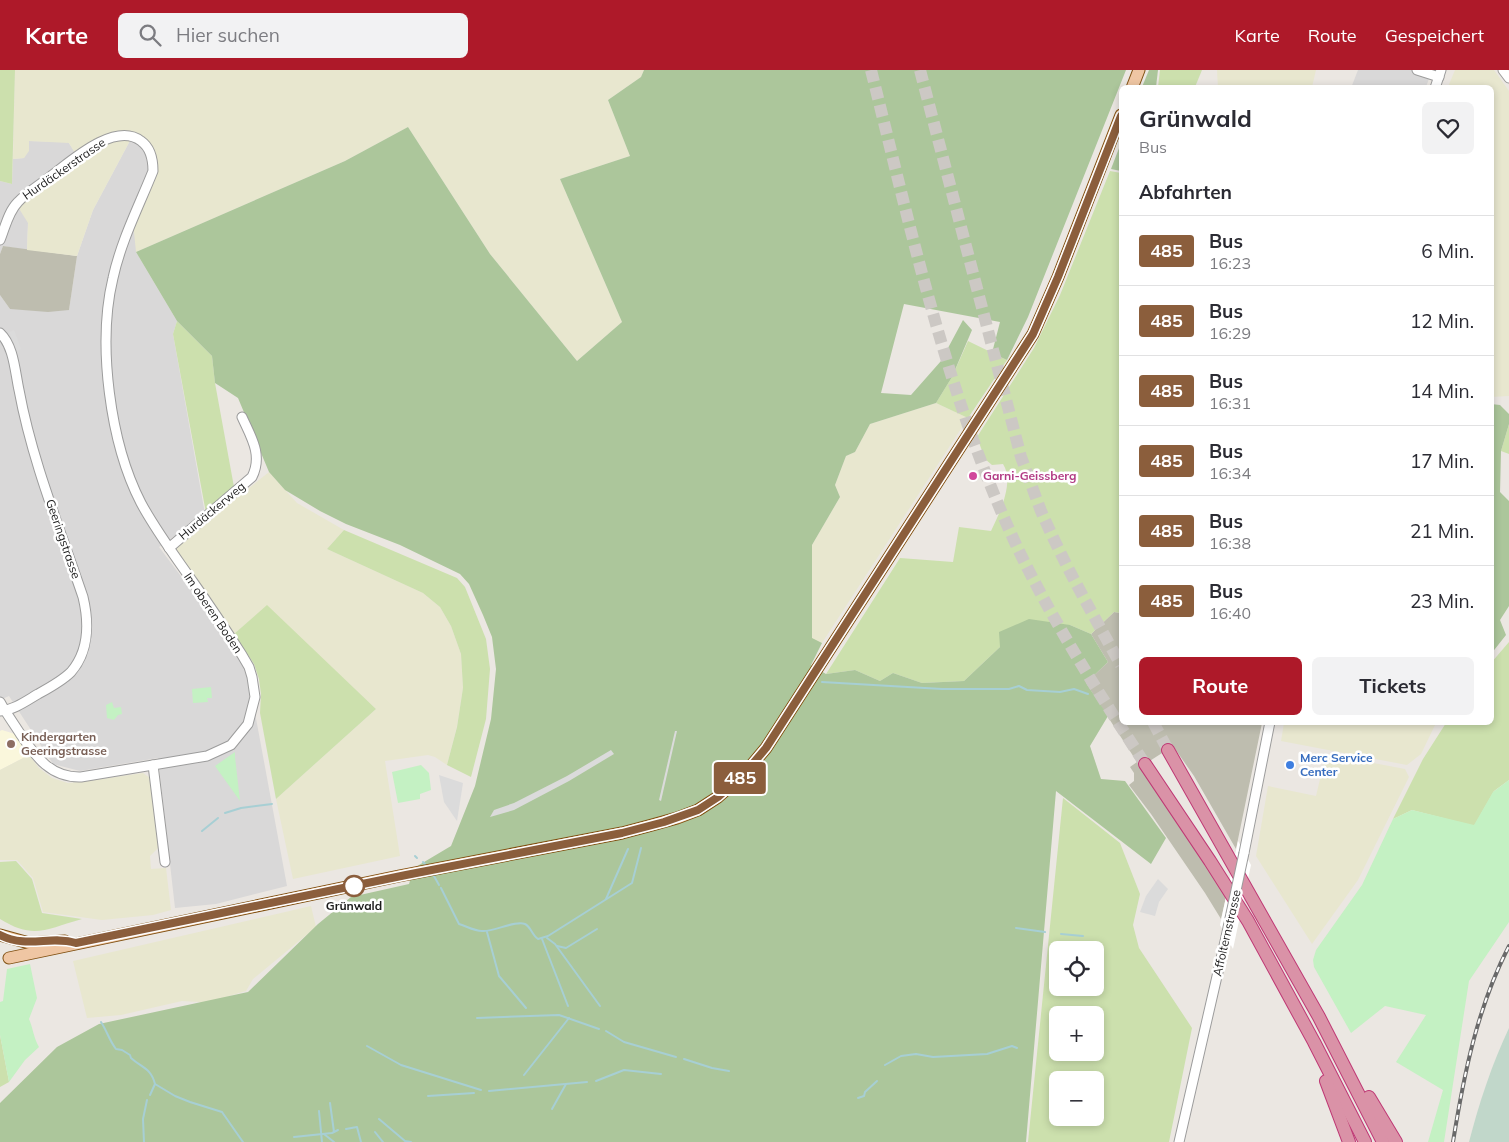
<!DOCTYPE html>
<html lang="de">
<meta charset="utf-8">
<style>
body{margin:0;font-family:Mulish,sans-serif;background:#f2f2f3;color:#2b2b33;height:100vh;display:flex;flex-direction:column;font-size:19px;white-space:nowrap}
*{box-sizing:border-box;margin:0}
p{font-size:16px;color:#7c7c81}
.icon{flex:none;width:28px;height:28px;fill:none;stroke:currentColor;stroke-width:2;stroke-linecap:round;stroke-linejoin:round}
.map{position:relative;flex:1;overflow:hidden}
.panel{position:absolute;left:1119px;top:15px;width:375px;height:640px;display:flex;flex-direction:column;background:#fff;border-radius:8px;box-shadow:0 2px 8px #0003}
.panel>*{flex:none}
.badge{padding:0 10px;border-radius:4px;font-size:18px;line-height:32px}
.fabs{position:absolute;left:1049px;top:871px;display:grid;gap:10px}
.fabs a{display:grid;place-items:center;width:55px;height:55px;border-radius:8px;background:#fff;box-shadow:0 2px 8px #0003;font-size:25px}
.map>.badge{position:absolute;translate:-50% -50%;box-shadow:0 0 0 2px #fff}
h2{padding:0 20px;font-size:19px;line-height:45px}
.round{display:grid;place-items:center;flex:none;width:52px;height:52px;border-radius:8px;background:#f2f2f3}
.head{display:flex;align-items:center;justify-content:space-between;height:85px;padding:0 20px}
h1{font-size:24px;font-weight:700;line-height:38px}
.cta{display:flex;gap:10px;margin-top:auto;padding:10px 20px}
.cta a{flex:1;height:58px;border-radius:8px;background:#ae1929;color:#fff;font-size:20px;font-weight:700;line-height:58px;text-align:center}
.cta a+a{background:#f2f2f3;color:#2b2b33}
ul{padding:0;list-style:none}
li{display:flex;align-items:center;gap:15px;height:70px;padding:0 20px;border-top:1px solid #e1e1e2}
li div{flex:1}
li b{display:block;font-size:19px}
li em{font-style:normal}
li .badge{min-width:55px;font-weight:700;text-align:center}
header{display:flex;align-items:center;gap:30px;box-sizing:border-box;height:70px;padding:0 25px;background:#ae1929;color:#fff}
header strong{font-size:24px}
nav{display:flex;gap:28px;margin-inline-start:auto;font-size:18px}
.search{width:350px;height:45px;background:#f2f2f3;display:flex;align-items:center;gap:12px;box-sizing:border-box;padding:0 18px;border-radius:8px;color:#7c7c81;font-size:19px}
.map>svg:first-child{display:block}
.residential{fill:#d9d8d8}
.education{fill:#faf7dc}
.construction{fill:#bebdaf}
.farmland{fill:#e8e7cf}
.grass{fill:#cce0ad;fill-rule:evenodd}
.forest{fill:#acc69b}
.wetland{fill:#c1d7ca}
.park{fill:#c4f1c3}
.parking{fill:#dbdbdb}
.pier{fill:#fff}
.lines{fill:none;stroke-linecap:round;stroke-linejoin:round}
.stream{stroke:#a7cfd4;stroke-width:2}
.highway-tunnel{stroke:#ccc8c4;stroke-width:12;stroke-dasharray:12 6;stroke-linecap:butt}
.minor-casing{stroke:#9c9c9c;stroke-width:11}
.major-casing{stroke:#805012;stroke-width:13}
.highway-casing{stroke:#bf3975;stroke-width:14}
.minor{stroke:#fff;stroke-width:9}
.major{stroke:#efc6a3;stroke-width:11}
.highway{stroke:#da92a7;stroke-width:12}
.rail-casing{stroke:#696969;stroke-width:4}
.rail{stroke:#fff;stroke-width:2;stroke-dasharray:5.5;stroke-linecap:butt}
.minor-bridge-casing{stroke:#9c9c9c;stroke-width:11;stroke-linecap:butt}
.minor-bridge{stroke:#fff;stroke-width:9}
.line-casing{stroke:#fff;stroke-width:11}
.line{stroke:#8b5e3c;stroke-width:8}
.hotel-dot{fill:#d1479c;stroke:#fff;stroke-width:2}
.education-dot{fill:#8d6e63;stroke:#fff;stroke-width:2}
.shop-dot{fill:#3f7fe0;stroke:#fff;stroke-width:2}
.stop-dot{fill:#fff;stroke:#8b5e3c;stroke-width:2.5}
.labels{text-anchor:middle;stroke-width:5;stroke-linejoin:round;paint-order:stroke}
.street-label{font-size:12px;fill:#1b1b1b;stroke:#fff}
.hotel-label{font-size:12px;font-weight:bold;fill:#b23c85;stroke:#fff;text-anchor:start}
.education-label{font-size:12px;font-weight:bold;fill:#785e54;stroke:#fff;text-anchor:start}
.shop-label{font-size:12px;font-weight:bold;fill:#366cbe;stroke:#fff;text-anchor:start}
.stop-label{font-size:12px;font-weight:bold;fill:#1b1b1b;stroke:#fff}
</style>
<header>
<strong>Karte</strong>
<div class="search"><svg class="icon" aria-label="search" viewBox="0 0 24 24"><circle cx="10" cy="10" r="6"/><path d="M15 15l6 6"/></svg>Hier suchen</div>
<nav><a>Karte</a><a>Route</a><a>Gespeichert</a></nav>
</header>
<div class="map">
<svg width="1509" height="1072" viewBox="0 0 1509 1072">
<rect width="100%" height="100%" fill="#ebe7e2"/>
<g class="residential">
<path d="M1358,0h74l-6,17 -75,1z"/>
<path d="M133,65l20,17 -17,100 41,69 -4,13 32,180 -46,33 67,89 22,39 39,211 -71,18 -41,4 -17,-150 -78,13 -27,-7 -44,-68 -9,4v-405l10,14 59,1 8,-54 16,-46z"/>
<path d="M29,71l39,1 9,13 -49,68 -1,27 -24,-4 -3,8v-73l12,3 1,-25 11,-1z"/>
</g>
<path class="education" d="M2,660l13,4 14,21 -29,15v-39z"/>
<g class="construction">
<path d="M3,176l74,10 -8,54 -21,2 -38,-3 -10,-14v-41z"/>
<path d="M1114,542l7,1v109l141,1 -26,126 -42,-73 -21,-30 -28,18 82,129 -6,26 -16,-26 -54,-79 -22,-29 5,-4v-8l-4,-6 7,-5 -51,-79 22,-21 -17,-28z"/>
</g>
<g class="farmland">
<path d="M15,0h629l-3,7 -33,23 22,56 -70,23 62,143 -45,39 -87,-107 -82,-127 -63,34 -209,91 -3,-30 22,-60 -22,-27 -40,75 -16,46 -50,-6 1,-27 -10,-16 58,-52 -7,-12 -40,-2v10l-5,7 -11,1z"/>
<path d="M1217,0h99l-4,17 -94,1z"/>
<path d="M1455,0h39l15,21v305l-18,1v-309l-43,-1z"/>
<path d="M936,333l32,15 -146,225 -10,-4v-94l28,-48 -5,-12 11,-29 9,-4 15,-28z"/>
<path d="M269,402l28,31 47,27 -17,19 96,44 17,14 11,19 10,28 2,34 -6,38 -10,39 -12,-8 -7,-2 -43,6 15,95 -107,23 -17,-80 100,-90 -109,-103 -33,28 -60,-86z"/>
<path d="M1284,653v-1l152,1 -15,31 -14,11 -126,-24z"/>
<path d="M1326,684l79,15 4,8 -51,103 -46,64 -56,-88 12,-70 48,10z"/>
<path d="M29,685l10,13 13,10 16,5 27,-3 48,-7 7,5 9,69 -9,9 1,13 15,-1 5,42 -18,5 -51,5 -59,-8 -10,-34 -16,-18h-17v-90z"/>
<path d="M311,836l5,21 -63,52 -7,12 -17,5 -14,12 -16,-6 -17,-1 -61,14 -34,3 -14,-57z"/>
</g>
<g class="grass">
<path d="M0,0h15l-3,114 -12,-3z"/>
<path d="M1160,0h42l-7,17h-37z"/>
<path d="M1110,101l11,2v440l-7,-1 -23,22 -21,-9 -70,22 -36,34 -42,2 -29,-10 -13,8 -25,-11 -29,4 74,-116 53,4 6,-35 32,4c8,-17 24,-49 12,-67l-11,1 -7,-6 -8,-22 57,-89 26,-53z"/>
<path d="M177,251l35,35 3,27 19,104 -28,26 -33,-179z"/>
<path d="M968,271l39,19 -39,58 -32,-15 16,-26z"/>
<path d="M1509,354v30l-8,-3z"/>
<path d="M344,460l113,48 8,9 21,52 4,30 -4,50 -15,58 -24,-12 10,-38 6,-39 -2,-34 -10,-28 -11,-19 -17,-14 -96,-44z"/>
<path d="M267,535l109,104 -100,90 -16,-86 1,-19 -2,-15 -5,-15 -20,-30z"/>
<path d="M1509,572v138l-15,11 -20,35 -62,-16 -19,9 30,-60 23,-36 45,-1v-59z"/>
<path d="M1063,728l57,45 20,51 -7,31 6,23 53,80 -23,114h-141zM1058,880h37v38h-37zM1058,945h37v37h-37zM1058,1010h37v38h-37z"/>
<path d="M16,791l16,18 10,34 40,6c-36,10 -48,21 -82,0v-57z"/>
<path d="M0,965l9,47 -9,5z"/>
</g>
<g class="forest">
<path d="M644,0h482l-98,247 -21,43 -15,-7 8,-31 -96,-18 -23,89 30,2 30,-34 22,-41 9,10 -20,47 -16,26 -66,21 -15,28 -9,4 -11,29 5,12 -28,48v93l10,5 -11,22 15,9 29,-4 25,11 13,-8 29,10 42,-2 36,-34 -1,-15 30,-13 41,6 21,9 17,28 -22,21 22,33 -18,30 11,33 24,2 41,57 -15,26 -95,-73 -30,351h-1026v-39l57,-56 42,-23 149,-32 70,-68 33,-27 58,-13 5,-16 37,-22 24,-60 16,-67 5,-50 -4,-32 -9,-22 -14,-31 -9,-10 -60,-29 -54,-21 -26,-13 -35,-21 -16,-18 -31,-74 -23,-15 -3,-27 -35,-35 -41,-69 209,-91 63,-34 82,127 87,107 45,-39 -62,-143 70,-23 -22,-56 33,-23z"/>
<path d="M1149,0h9l-2,17h-14z"/>
<path d="M1121,73v28l-10,-2z"/>
<path d="M1491,334l9,1 9,9v10l-8,27 -1,41 9,9v105l-9,14 6,15 -15,19z"/>
</g>
<path class="wetland" d="M1509,958v114h-40c10,-39 23,-78 40,-114z"/>
<g class="park">
<path d="M211,617l1,11h-5l1,4 -15,1 -1,-14z"/>
<path d="M112,632l2,6 7,-1 1,7 -4,1 -4,5 -7,-2 -1,-13z"/>
<path d="M235,682v5l5,44 -25,-35z"/>
<path d="M421,695l8,8 2,17 -11,4v5l-22,4 -6,-31z"/>
<path d="M1509,710v142l-40,59 -25,161h-16l15,-52 -47,-28 30,-47 -41,-9 -34,27 -37,-66 -1,-7 3,-10 46,-65 31,-66 19,-9 62,15 19,-33z"/>
<path d="M30,894l7,34 -8,21c4,9 5,20 10,28l-14,13 -16,22 -9,-47v-33l3,-1 4,-32z"/>
</g>
<g class="parking">
<path d="M14,260l7,19 -4,2 -8,-19z"/>
<path d="M675,661h2l-16,70 -2,-1z"/>
<path d="M611,680l3,4 -45,27 -55,29 -24,7 4,-7 20,-7 53,-27z"/>
<path d="M439,705l24,8 -6,38 -13,-19z"/>
<path d="M1158,809l10,10 -9,13 -4,14 -15,-4 6,-16z"/>
</g>
<path class="pier" d="M1238,771l13,24 -18,84 -13,-24z"/>
<g class="lines">
<g class="stream">
<path d="M822,612l120,7h67l10,-3 8,4 33,2 14,-3 14,5"/>
<path d="M225,743l16,-5 31,-4"/>
<path d="M202,761l16,-13"/>
<path d="M415,786l2,2"/>
<path d="M423,792l4,4"/>
<path d="M434,806l5,9"/>
<path d="M441,818l18,36c7,2 15,7 23,7 12,1 33,-11 43,-7 6,3 7,11 13,15l10,-3 84,-53 9,-35"/>
<path d="M606,829l22,-50"/>
<path d="M1016,858l29,4"/>
<path d="M487,862l12,44 27,32"/>
<path d="M1061,864l22,2"/>
<path d="M547,868l8,6 45,62"/>
<path d="M542,869l26,67"/>
<path d="M557,876l9,2 31,-19"/>
<path d="M477,948l82,-3 40,14"/>
<path d="M101,952c6,9 8,18 15,27l6,1 8,5 1,3c11,10 20,10 24,26l-5,11"/>
<path d="M606,961l18,11 52,15"/>
<path d="M367,976l34,19 80,25"/>
<path d="M684,989l28,9 17,3"/>
<path d="M885,995l16,-9 15,-2 17,3 54,-3 25,-8 5,2"/>
<path d="M524,1005l45,-57"/>
<path d="M596,1011l28,-11 37,4"/>
<path d="M155,1014l20,12 15,6 32,10 21,30"/>
<path d="M489,1021l98,-9"/>
<path d="M428,1026l46,-3"/>
<path d="M858,1028l6,-2 1,-4 12,-11"/>
<path d="M330,1033l4,29"/>
<path d="M552,1039l14,-25"/>
<path d="M319,1041l3,31"/>
<path d="M379,1049l26,22 6,1"/>
<path d="M346,1059l11,-2 4,15"/>
<path d="M375,1062l8,10"/>
<path d="M324,1064l10,8"/>
<path d="M294,1067l38,-4 6,-3"/>
<path d="M144,1072l-1,-23 4,-19"/>
</g>
<g class="highway-tunnel">
<path d="M871,0c41,163 76,330 149,483 36,74 80,142 125,211"/>
<path d="M920,0l101,387c7,18 13,36 20,54 23,53 52,104 80,154"/>
<path d="M1153,652l15,28"/>
</g>
<defs>
<g id="minor">
<path d="M1417,0l22,7"/>
<path d="M1503,0l6,8"/>
<path d="M1435,18l6,-18"/>
<path d="M0,170c5,-12 8,-28 18,-38 9,-10 22,-17 33,-26 20,-15 64,-55 90,-35 10,7 12,18 12,30 -14,35 -32,70 -40,107 -16,66 -3,165 28,225 15,28 34,53 52,79 17,24 33,48 49,73l7,12 3,10 3,20 -7,27 -17,21 -24,11 -126,21c-30,1 -45,-20 -60,-42 -7,-11 -15,-22 -21,-33"/>
<path d="M0,263c14,13 15,39 19,57 13,71 41,139 64,207 6,25 6,54 -12,75 -9,9 -22,16 -33,22 -12,7 -24,16 -38,17"/>
<path d="M169,478l83,-71c11,-22 -1,-40 -10,-60"/>
<path d="M153,695l12,97"/>
<path d="M1244,783l26,-131"/>
<path d="M1179,1072l47,-205"/>
</g>
<g id="major">
<path d="M1132,18l7,-18"/>
<path d="M0,865l29,8 36,-2"/>
<path d="M9,888l390,-82 223,-43 30,-8 25,-7 21,-8 20,-13 27,-24 21,-25 267,-414 25,-57 63,-162"/>
</g>
<g id="highway">
<path d="M1168,680l151,267 64,125"/>
<path d="M1145,694l65,97 38,60 66,121 51,100"/>
<path d="M1326,1011l23,61"/>
<path d="M1369,1027l27,45"/>
</g>
</defs>
<use href="#minor" class="minor-casing"/>
<use href="#major" class="major-casing"/>
<use href="#highway" class="highway-casing"/>
<use href="#minor" class="minor"/>
<use href="#major" class="major"/>
<use href="#highway" class="highway"/>
<defs>
<path id="rail" d="M1453,1072c11,-68 24,-134 56,-196"/>
</defs>
<use href="#rail" class="rail-casing"/>
<use href="#rail" class="rail"/>
<defs>
<path id="minor-bridge" d="M1226,867l18,-84"/>
</defs>
<use href="#minor-bridge" class="minor-bridge-casing"/>
<use href="#minor-bridge" class="minor-bridge"/>
</g>
<g class="lines">
<defs>
<path id="line" d="M0,865c28,14 50,0 76,8l330,-68 216,-42 42,-11 34,-12 20,-13 27,-24 21,-25 267,-414 25,-57 63,-161"/>
</defs>
<use href="#line" class="line-casing"/>
<use href="#line" class="line"/>
</g>
<circle class="hotel-dot" cx="973" cy="406" r="5"/>
<circle class="education-dot" cx="11" cy="674" r="5"/>
<circle class="shop-dot" cx="1290" cy="695" r="5"/>
<circle class="stop-dot" cx="354" cy="816" r="10"/>
<g class="labels">
<g class="street-label">
<text transform="translate(64 99) rotate(-35)" y="4">Hurdäckerstrasse</text>
<text transform="translate(212 441) rotate(-40)" y="4">Hurdäckerweg</text>
<text transform="translate(63 469) rotate(71)" y="4">Geeringstrasse</text>
<text transform="translate(213 543) rotate(56)" y="4">Im oberen Boden</text>
<text transform="translate(1227 863) rotate(-77)" y="4">Affolternstrasse</text>
</g>
<g class="hotel-label">
<text x="983" y="410">Garni-Geissberg</text>
</g>
<g class="education-label">
<text x="21" y="671">Kindergarten<tspan x="21" dy="14">Geeringstrasse</tspan></text>
</g>
<g class="shop-label">
<text x="1300" y="692">Merc Service<tspan x="1300" dy="14">Center</tspan></text>
</g>
<g class="stop-label">
<text x="354" y="840">Grünwald</text>
</g>
</g>
</svg>
<div class="fabs">
<a><svg class="icon" aria-label="locate" viewBox="0 0 24 24"><circle cx="12" cy="12" r="6"/><path d="M12 2v4M12 18v4M2 12h4M18 12h4"/></svg></a>
<a>+</a>
<a>−</a>
</div>
<b class="badge" style="left:740px;top:708px;background:#8b5e3c;color:#fff">485</b>
<section class="panel">
<div class="head"><div><h1>Grünwald</h1><p>Bus</p></div><a class="round"><svg class="icon" aria-label="heart" viewBox="0 0 24 24"><path d="M12 20l-8-8c-3-5 5-10 8-4 3-6 11-1 8 4z"/></svg></a></div>
<h2>Abfahrten</h2>
<ul>
<li><span class="badge" style="background:#8b5e3c;color:#fff">485</span><div><b>Bus</b><p>16:23</p></div><em>6 Min.</em></li>
<li><span class="badge" style="background:#8b5e3c;color:#fff">485</span><div><b>Bus</b><p>16:29</p></div><em>12 Min.</em></li>
<li><span class="badge" style="background:#8b5e3c;color:#fff">485</span><div><b>Bus</b><p>16:31</p></div><em>14 Min.</em></li>
<li><span class="badge" style="background:#8b5e3c;color:#fff">485</span><div><b>Bus</b><p>16:34</p></div><em>17 Min.</em></li>
<li><span class="badge" style="background:#8b5e3c;color:#fff">485</span><div><b>Bus</b><p>16:38</p></div><em>21 Min.</em></li>
<li><span class="badge" style="background:#8b5e3c;color:#fff">485</span><div><b>Bus</b><p>16:40</p></div><em>23 Min.</em></li>
</ul>
<div class="cta"><a>Route</a><a>Tickets</a></div>
</section>
</div>
